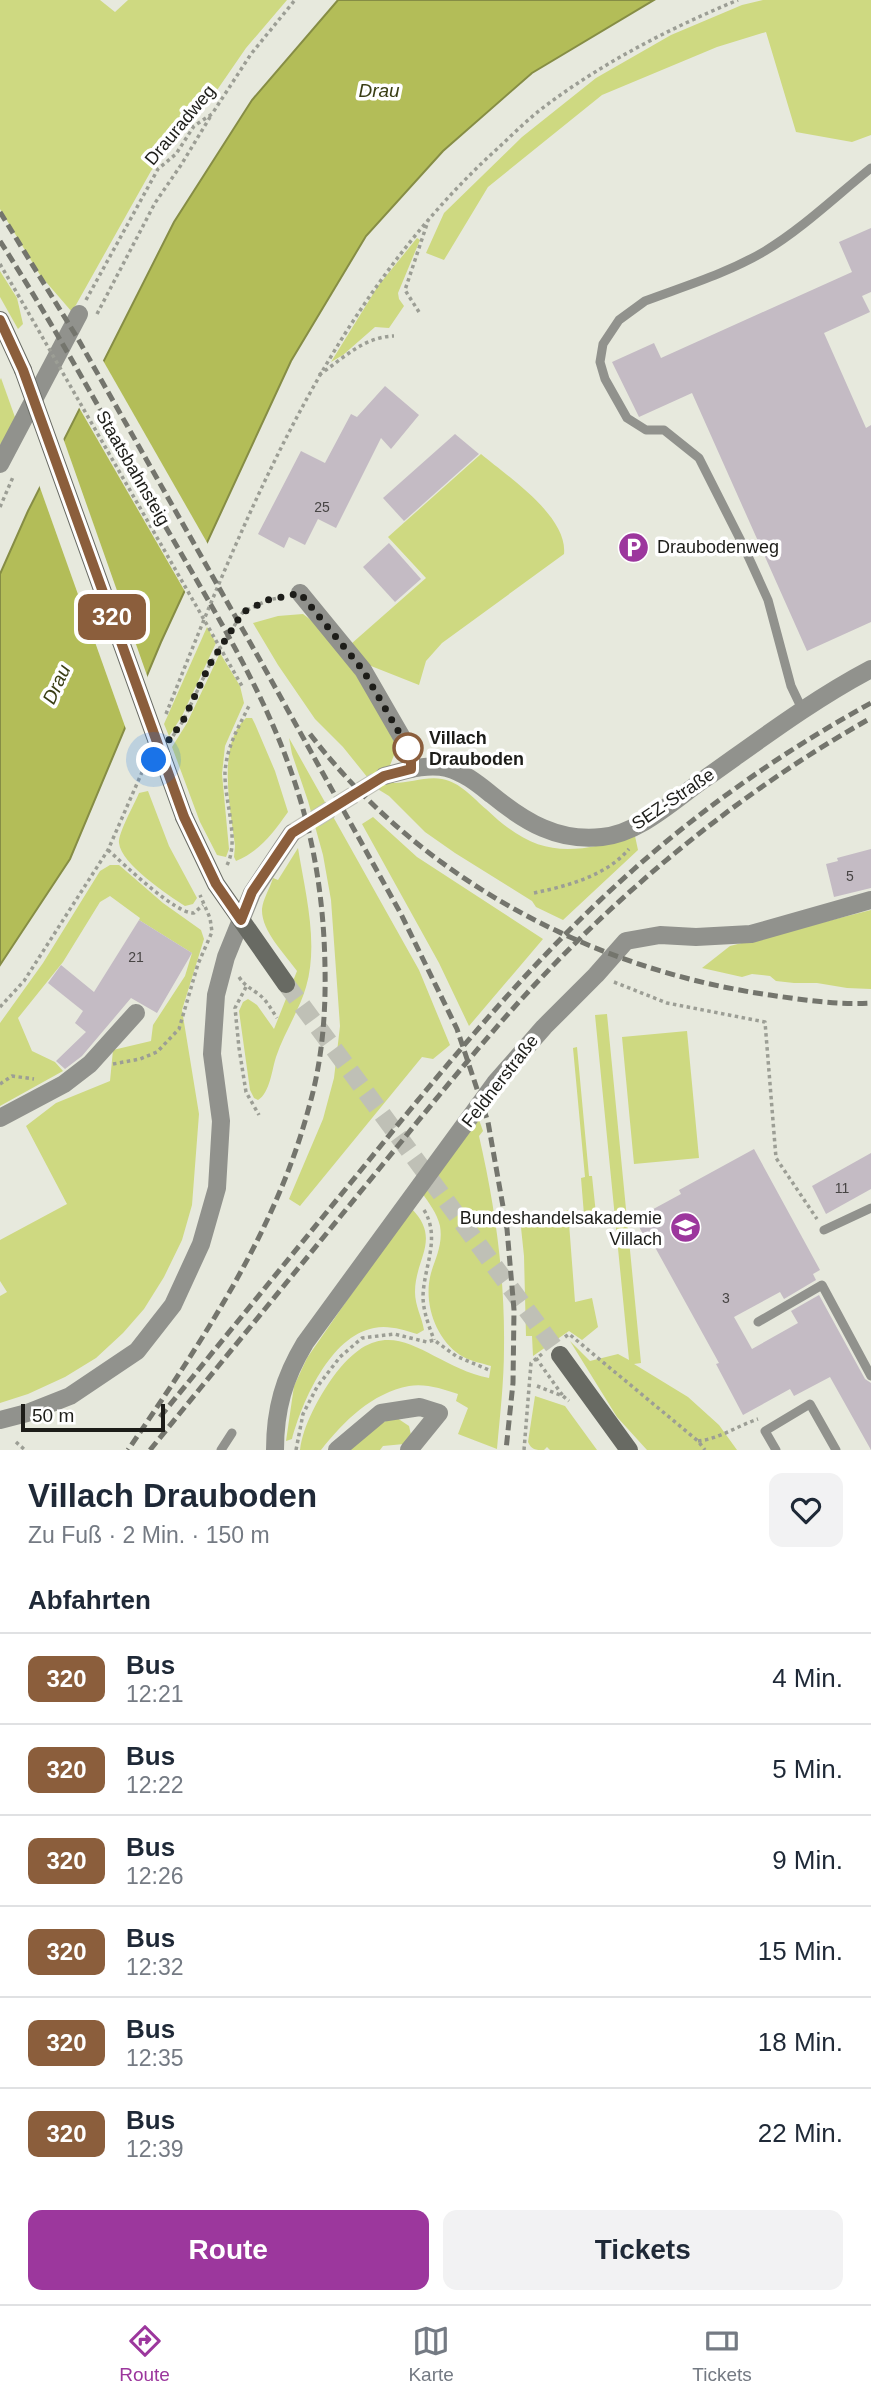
<!DOCTYPE html>
<html lang="de">
<meta charset="utf-8">
<style>
body{margin:0;font-family:Arial,sans-serif;background:#f2f2f3;color:#1f2937;height:100vh;display:flex;flex-direction:column;font-size:26px;white-space:nowrap}
*{box-sizing:border-box;margin:0}
p{font-size:23px;color:#747a83}
.icon{flex:none;width:38px;height:38px;fill:none;stroke:currentColor;stroke-width:2;stroke-linecap:round;stroke-linejoin:round}
.map{position:relative;height:1450px;overflow:hidden}
.details{display:flex;flex-direction:column;background:#fff;flex:1}
.details>*{flex:none}
.badge{padding:0 14px;border-radius:10px;font-size:24px;line-height:46px}
.scale{position:absolute;left:21px;bottom:18px;width:144px;box-sizing:border-box;padding-left:7px;border:4px solid #1d1d19;border-top:0;font-size:19px;line-height:24px;white-space:nowrap;color:#1d1d19;-webkit-text-stroke:5px #fff;paint-order:stroke}
.you{position:absolute;width:35px;height:35px;margin:-18px;border:5px solid #fff;border-radius:50%;background:#1a73e8;box-shadow:0 0 0 10px #1a73e833}
.map>.badge{position:absolute;translate:-50% -50%;box-shadow:0 0 0 4px #fff}
h2{padding:0 28px;font-size:26px;line-height:63px}
.round{display:grid;place-items:center;flex:none;width:74px;height:74px;border-radius:14px;background:#f2f2f3}
.headline{display:flex;align-items:center;justify-content:space-between;height:119px;padding:0 28px}
h1{font-size:33px;font-weight:600;line-height:52px}
.primary-button{display:flex;gap:14px;margin-top:auto;padding:14px 28px}
.primary-button a{flex:1;height:80px;border-radius:14px;background:#9c379d;color:#fff;font-size:28px;font-weight:600;line-height:80px;text-align:center}
.primary-button a+a{background:#f2f2f3;color:#1f2937}
ul{padding:0;list-style:none}
li{display:flex;align-items:center;gap:21px;height:91px;padding:0 28px;border-top:2px solid #e0e1e3}
li div{flex:1}
li b{display:block;font-size:26px}
li em{font-style:normal}
li .badge{min-width:77px;font-weight:700;text-align:center}
.tab-bar{display:flex;justify-content:space-around;align-items:center;height:98px;border-top:2px solid #e0e1e3;background:#fff;font-size:19px;color:#747a83}
.tab-bar a{display:grid;justify-items:center;gap:4px}
.tab-bar .active{color:#9c379d}
.map>svg:first-child{display:block}
.green{fill:#ced981}
.water{fill:#b3bd58;stroke:#868d45;stroke-width:2}
.pier{fill:#e7e9dd}
.building{fill:#c4bbc4}
.lines{fill:none;stroke-linecap:round;stroke-linejoin:round}
.minor-tunnel{stroke:#bfc0b6;stroke-width:18;stroke-dasharray:18 9;stroke-linecap:butt}
.secondary-tunnel{stroke:#bfc0b6;stroke-width:18;stroke-dasharray:18 9;stroke-linecap:butt}
.path{stroke:#9c9e95;stroke-width:3.5;stroke-dasharray:3.5 3.5;stroke-linecap:butt}
.service{stroke:#91928d;stroke-width:9}
.minor{stroke:#91928d;stroke-width:18}
.tertiary{stroke:#91928d;stroke-width:18}
.secondary{stroke:#686a63;stroke-width:18}
.rail{stroke:#74756d;stroke-width:5;stroke-dasharray:10 5;stroke-linecap:butt}
.path-bridge{stroke:#9c9e95;stroke-width:3.5;stroke-dasharray:3.5 3.5;stroke-linecap:butt}
.secondary-bridge{stroke:#686a63;stroke-width:18}
.line-casing{stroke:#fff;stroke-width:16}
.line{stroke:#8b5e3c;stroke-width:10}
.walk{stroke:#1d1d19;stroke-width:7;stroke-dasharray:0 12.6}
.stop-dot{fill:#fff;stroke:#8b5e3c;stroke-width:3.5}
.labels{text-anchor:middle;stroke-width:7;stroke-linejoin:round;paint-order:stroke}
.number-label{font-size:14px;fill:#474444}
.street-label{font-size:18px;fill:#1d1d19;stroke:#fff}
.poi-label{font-size:18px;fill:#1d1d19;stroke:#fff;text-anchor:start}
.stop-label{font-size:18px;font-weight:bold;fill:#1d1d19;stroke:#fff;text-anchor:start}
.water-label{font-size:19px;font-style:italic;fill:#3a3e14;stroke:#fff}
</style>
<div class="map">
<svg width="871" height="1450" viewBox="0 0 871 1450">
<rect width="100%" height="100%" fill="#e7e9dd"/>
<g class="green">
<path d="M0,0h100l15,12 13,-12h159l-41,48 -42,61 -53,62 -79,141 -32,-37 -40,-66z"/>
<path d="M763,0h108v135l-19,7 -56,-10 -30,-100 -49,15 -115,48 -114,92 -44,73 -18,-7 18,-40 78,-76 74,-59 75,-43 71,-30z"/>
<path d="M417,238l3,2 -22,53 1,6 5,7 -15,22 -14,-1 -32,28 -12,7 47,-76z"/>
<path d="M0,271l17,27 6,26 -5,5 -18,-32z"/>
<path d="M1,378l15,42 -16,25v-65z"/>
<path d="M481,454c26,22 87,62 83,100l-122,89 -16,18 -7,24 -53,-21 -15,-20 75,-66 -38,-41z"/>
<path d="M303,614c39,27 66,84 90,124l3,12 -7,18 5,15c15,0 33,-7 48,-4 18,3 31,19 44,30 52,50 84,46 149,27l3,14 -75,70 -27,-13 -4,-6 -77,-48 -30,-21 -36,-36 -13,-8 -33,-41 -28,-28 -37,-54 -25,-42 25,-7z"/>
<path d="M207,627l9,16 -34,73 -13,20 -5,-12z"/>
<path d="M220,653l20,33 4,17 -19,43 -3,28 7,75 -3,8 -9,-2 -17,-33 -28,-75 15,-24z"/>
<path d="M246,718h6l3,6 20,47 13,41c-15,21 -28,39 -52,49l-2,-4 1,-11c-4,-35 -19,-101 11,-128z"/>
<path d="M289,738l130,232 31,75 -17,14 -11,-2 -122,149 -11,-7 34,-80 11,-41 6,-52 -9,-126 -8,-45 -15,-54 -16,-47z"/>
<path d="M148,791l21,55 28,52 -4,6 -8,2c-17,-11 -64,-42 -66,-63 -1,-10 15,-38 20,-50z"/>
<path d="M373,817l44,40 126,82 -74,87 -30,-63 -77,-139z"/>
<path d="M298,848c7,44 21,95 8,139 -7,24 -22,46 -30,70 -4,12 -6,36 -18,43l-4,-2 -4,-8 -11,-79 4,-9 5,-3 9,6 17,24 23,-58c-12,-17 -36,-40 -35,-62 1,-10 8,-21 11,-31l5,2z"/>
<path d="M110,865h9l44,38 38,27 3,9 -22,71 17,104 -7,91 -10,35 -18,37 -20,32 -21,24 -27,25 -31,19 -37,17 -28,9v-107l7,-4 -7,-11v-41l67,-36 -41,-78 30,-23 54,-22 3,-31 38,-9 2,-16 32,-49 7,-23 -53,-33 1,-2 -30,-22 -10,6 -37,60 -45,56 14,33 23,11 8,9 -63,35v-83l43,-60 57,-92z"/>
<path d="M871,910v79l-24,-1 -30,-5h-23l-18,-2 -6,-5 -18,-2 -10,3 -40,-9 28,-22z"/>
<path d="M607,1014l34,349 -7,1 54,33 31,28 18,25h-90l-30,-33 -47,-76 20,20 28,-7 11,6 -34,-345z"/>
<path d="M687,1031l12,127 -65,6 -12,-127z"/>
<path d="M577,1047l12,129h3l4,38 -12,1 -3,-37 4,-1 -12,-129z"/>
<path d="M478,1117l5,14 -4,5c16,70 26,140 25,212 0,34 -4,67 -7,101l-39,-15 10,-26 -12,-7 2,-7c-15,-5 -33,-11 -49,-8 -37,7 -65,35 -88,64h-21c3,-25 19,-53 33,-73 57,-77 91,-12 156,1l2,-12c-10,-3 -22,-5 -31,-11 -25,-17 -37,-53 -29,-82 5,-16 12,-29 9,-47 -3,-13 -11,-23 -18,-33z"/>
<path d="M411,1208c31,31 4,50 4,84 0,14 7,25 9,38l-7,4c-14,-4 -28,-9 -43,-6 -44,8 -72,74 -82,111l-6,2 8,-55 13,-28z"/>
<path d="M568,1210l7,92 17,-4 6,29 -16,13 -13,-9 -36,25 -1,-20h-6l-2,-80 -4,-38z"/>
<path d="M535,1396l30,10 32,44h-47l-3,-3 -3,3c-9,0 -12,0 -16,-8z"/>
<path d="M397,1418l12,8 2,9 -7,9 -21,2 -3,4h-33l32,-27z"/>
</g>
<path class="water" d="M338,0h316l-122,73 -89,78 -77,85 -75,125 -130,281 -91,217 -70,106v-391l28,-63 146,-289 78,-122z"/>
<g class="pier">
<path d="M101,357l108,189 -22,49 -110,-191z"/>
<path d="M62,435l87,246 -22,51 -89,-250z"/>
</g>
<g class="building">
<path d="M871,228v64l-9,4 8,16 -46,21 42,95 5,-3v197l-64,29 -115,-258 -53,24 -27,-55 42,-19 7,15 191,-86 -13,-30z"/>
<path d="M385,386l34,29 -28,34 -10,-11 -45,90 -18,-9 -13,26 -16,-8 -5,11 -26,-14 43,-83 24,12 26,-49 6,3z"/>
<path d="M455,434l24,20 -75,67 -21,-23z"/>
<path d="M389,543l32,36 -26,23 -32,-35z"/>
<path d="M871,849v39l-37,9 -8,-33 12,-3 -1,-3z"/>
<path d="M139,920l53,33 -35,60 -26,-15 -49,58 -17,13 -9,-8 30,-29 -11,-9 8,-12 -35,-28 13,-18 33,27z"/>
<path d="M754,1149l66,121 -7,4 3,6 -32,19 -4,-7 -46,25 18,32 46,-26 -7,-12 28,-16 46,84 6,4v67l-41,-73 -36,19 -4,-7 -47,26 -27,-51 3,-1 -68,-123 -4,2 -12,-23 46,-25 -2,-4z"/>
<path d="M871,1153v36l-45,25 -14,-28z"/>
</g>
<g class="lines">
<path class="minor-tunnel" d="M292,833l92,-57"/>
<path class="secondary-tunnel" d="M286,984l274,371"/>
<g class="path">
<path d="M0,264l28,48"/>
<path d="M86,300l72,-131 18,-15 18,-28 18,-12 39,-60 44,-54"/>
<path d="M419,312l-14,-22 23,-69"/>
<path d="M97,314l58,-111 26,-38 31,-51"/>
<path d="M319,375c25,-17 44,-38 75,-39"/>
<path d="M0,507l13,-30"/>
<path d="M166,714c81,-203 165,-414 331,-565 14,-13 28,-27 43,-39 60,-46 128,-81 198,-110"/>
<path d="M173,736l10,-15 27,-57 33,-52 25,-12 15,-3"/>
<path d="M108,850c16,14 67,64 86,63l9,-8"/>
<path d="M227,865c13,-25 -3,-65 -2,-93 2,-26 13,-44 24,-66"/>
<path d="M534,893c33,-7 72,-17 95,-44"/>
<path d="M239,977c6,9 10,10 18,16 9,6 14,16 20,25"/>
<path d="M614,982l53,21 98,19 11,136 41,61"/>
<path d="M246,987l-11,21 4,40 7,44 13,23"/>
<path d="M0,1007l24,-26 84,-131 38,-87"/>
<path d="M113,1064l27,-5 17,-7 22,-23 19,-65 14,-32 -2,-14 -10,-23"/>
<path d="M0,1084l12,-8 22,3"/>
<path d="M424,1210c17,28 0,56 -1,86 0,15 6,30 11,44"/>
<path d="M565,1337l4,-3 129,107 7,9"/>
<path d="M536,1358l27,38"/>
<path d="M537,1386l26,10 6,5"/>
<path d="M698,1441c21,-2 39,-15 60,-22"/>
<path d="M16,1442l9,8"/>
<path d="M296,1450l7,-36 14,-27 23,-30 22,-19 32,-4 33,8 7,-2 22,16 33,14"/>
<path d="M524,1450l7,-87 11,-9"/>
</g>
<g class="service">
<path d="M803,711l-12,-25 -23,-86 -25,-55 -44,-87 -35,-28h-18l-19,-12 -22,-39 -5,-17 3,-18 16,-24 26,-19c40,-15 83,-28 120,-50 38,-23 71,-55 106,-83"/>
<path d="M824,1230l47,-22"/>
<path d="M758,1322l64,-37 49,91"/>
<path d="M221,1450l11,-17"/>
<path d="M776,1450l-11,-19 45,-27 26,46"/>
</g>
<g class="minor">
<path d="M0,464l79,-150"/>
<path d="M300,593l63,77 45,78 3,8v13"/>
<path d="M384,776c20,-5 42,-13 63,-8 18,5 31,16 45,27 33,27 66,47 110,42 38,-4 71,-36 101,-57 54,-38 109,-80 168,-111"/>
<path d="M241,920l11,-27 40,-60"/>
<path d="M0,1118l64,-34 26,-20 46,-51"/>
<path d="M275,1450c0,-41 9,-72 30,-107l190,-260 49,-56 52,-52 30,-34 34,-6 36,2 55,-3 120,-34"/>
<path d="M337,1450l44,-37 39,-6 19,6 -30,37"/>
</g>
<path class="tertiary" d="M0,1420l27,-7 43,-17 67,-45 36,-46 28,-61 16,-56 4,-67 -9,-67 4,-59 10,-38 15,-37"/>
<g class="secondary">
<path d="M0,320l23,50"/>
<path d="M184,817l32,67 70,100"/>
<path d="M560,1355l69,95"/>
</g>
<g class="rail">
<path d="M0,212l78,127 182,321 141,254 56,115 31,93 19,107 7,81 -1,73 -7,67"/>
<path d="M0,241c55,86 105,177 155,267 50,89 108,177 140,275 20,60 29,121 30,184 1,47 -3,95 -16,140 -33,125 -109,237 -181,343"/>
<path d="M310,734c110,144 282,236 460,261 33,5 68,10 101,8"/>
<path d="M160,1417c65,-80 131,-161 197,-242 86,-106 173,-214 276,-305 72,-64 154,-121 238,-167"/>
<path d="M150,1450c69,-85 138,-169 207,-254 50,-61 99,-123 152,-183 103,-116 227,-219 362,-295"/>
</g>
<path class="path-bridge" d="M28,312l214,374"/>
<path class="secondary-bridge" d="M23,370l161,447"/>
</g>
<g class="lines">
<defs>
<path id="line" d="M0,320l23,50 161,447 32,67 25,36 11,-28 40,-59 92,-57 27,-7v-13l-3,-8"/>
</defs>
<use href="#line" class="line-casing"/>
<use href="#line" class="line"/>
<path class="walk" d="M154,760l29,-39 27,-57 33,-52 25,-12 32,-7 63,77 45,78"/>
</g>
<defs>
<symbol id="parking-disc" viewBox="-11 -11 22 22"><circle r="9.5" fill="#9c379d" stroke="#fff"/><path d="M-3.5-5.5H1a3.5 3.5 0 0 1 0 7H-1V5.5H-3.5ZM-1-3.4V-.6H.8a1.4 1.4 0 0 0 0-2.8Z" fill="#fff"/></symbol>
<symbol id="school-disc" viewBox="-11 -11 22 22"><circle r="9.5" fill="#9c379d" stroke="#fff"/><path d="M0-5L7-2L0 1L-7-2ZM-4 1L0 2.5L4 1V4Q0 6-4 4Z" fill="#fff"/></symbol>
</defs>
<g fill-rule="evenodd">
<use href="#parking-disc" x="616" y="530" width="35" height="35"/>
<use href="#school-disc" x="668" y="1210" width="35" height="35"/>
</g>
<circle class="stop-dot" cx="408" cy="748" r="14"/>
<g class="labels">
<g class="number-label">
<text x="322" y="512">25</text>
<text x="850" y="881">5</text>
<text x="136" y="962">21</text>
<text x="842" y="1193">11</text>
<text x="726" y="1303">3</text>
</g>
<g class="street-label">
<text transform="translate(180 125) rotate(-50)" y="6">Drauradweg</text>
<text transform="translate(133 468) rotate(60)" y="6">Staatsbahnsteig</text>
<text transform="translate(673 799) rotate(-34)" y="6">SEZ-Straße</text>
<text transform="translate(500 1081) rotate(-52)" y="6">Feldnerstraße</text>
</g>
<g class="poi-label">
<text x="657" y="553">Draubodenweg</text>
<text x="662" y="1224" text-anchor="end">Bundeshandelsakademie<tspan x="662" dy="21">Villach</tspan></text>
</g>
<g class="stop-label">
<text x="429" y="744">Villach<tspan x="429" dy="21">Drauboden</tspan></text>
</g>
<g class="water-label">
<text x="379" y="97">Drau</text>
<text transform="translate(56 684) rotate(-65)" y="7">Drau</text>
</g>
</g>
</svg>
<div class="scale">50 m</div>
<div class="you" style="left:154px;top:760px"></div>
<b class="badge" style="left:112px;top:617px;background:#8b5e3c;color:#fff">320</b>
</div>
<section class="details">
<div class="headline"><div><h1>Villach Drauboden</h1><p>Zu Fuß · 2 Min. · 150 m</p></div><a class="round"><svg class="icon" aria-label="heart" viewBox="0 0 24 24"><path d="M12 20l-8-8c-3-5 5-10 8-4 3-6 11-1 8 4z"/></svg></a></div>
<h2>Abfahrten</h2>
<ul>
<li><span class="badge" style="background:#8b5e3c;color:#fff">320</span><div><b>Bus</b><p>12:21</p></div><em>4 Min.</em></li>
<li><span class="badge" style="background:#8b5e3c;color:#fff">320</span><div><b>Bus</b><p>12:22</p></div><em>5 Min.</em></li>
<li><span class="badge" style="background:#8b5e3c;color:#fff">320</span><div><b>Bus</b><p>12:26</p></div><em>9 Min.</em></li>
<li><span class="badge" style="background:#8b5e3c;color:#fff">320</span><div><b>Bus</b><p>12:32</p></div><em>15 Min.</em></li>
<li><span class="badge" style="background:#8b5e3c;color:#fff">320</span><div><b>Bus</b><p>12:35</p></div><em>18 Min.</em></li>
<li><span class="badge" style="background:#8b5e3c;color:#fff">320</span><div><b>Bus</b><p>12:39</p></div><em>22 Min.</em></li>
</ul>
<div class="primary-button"><a>Route</a><a>Tickets</a></div>
</section>
<nav class="tab-bar">
<a class="active"><svg class="icon" aria-label="directions" viewBox="0 0 24 24"><path d="M12 3l9 9-9 9-9-9zM9 14v-3h6M13 9l2 2-2 2"/></svg>Route</a>
<a><svg class="icon" aria-label="map" viewBox="0 0 24 24"><path d="M3 6l6-2 6 2 6-2v14l-6 2-6-2-6 2zM9 4v14M15 6v14"/></svg>Karte</a>
<a><svg class="icon" aria-label="tickets" viewBox="0 0 24 24"><path d="M3 7h18v10H3zM15 7v10"/></svg>Tickets</a>
</nav>
